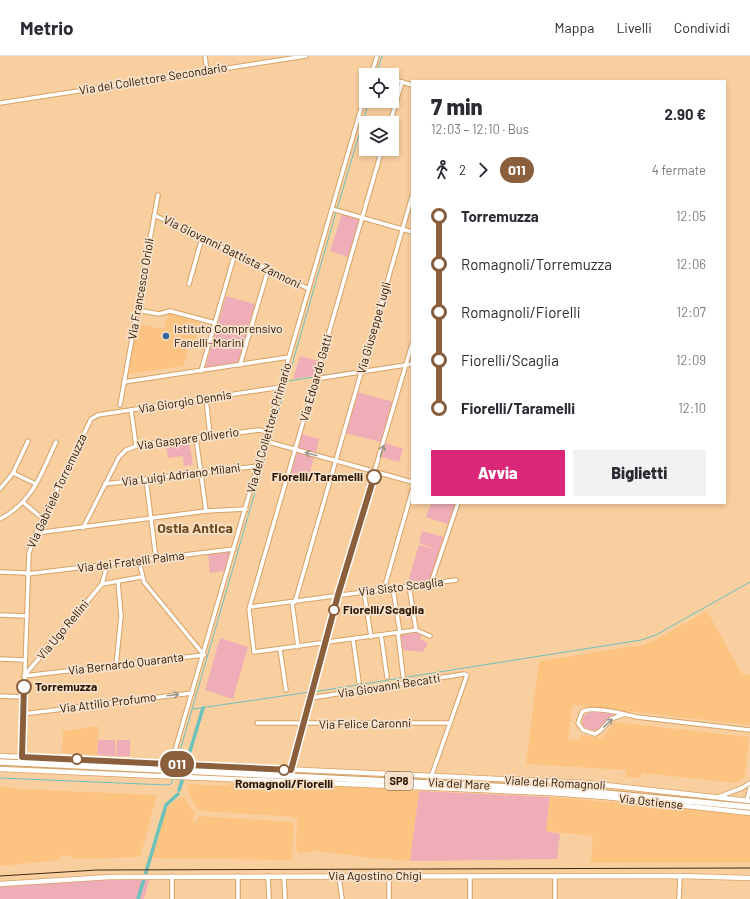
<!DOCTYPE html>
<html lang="it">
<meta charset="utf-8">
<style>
body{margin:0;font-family:Barlow,sans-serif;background:#f2f2f3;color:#2b2b33;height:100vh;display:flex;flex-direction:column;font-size:15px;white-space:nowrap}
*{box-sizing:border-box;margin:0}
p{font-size:13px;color:#7c7c81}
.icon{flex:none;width:22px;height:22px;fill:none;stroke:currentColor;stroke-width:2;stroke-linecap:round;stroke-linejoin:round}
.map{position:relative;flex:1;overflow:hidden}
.details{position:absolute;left:411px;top:24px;width:315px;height:424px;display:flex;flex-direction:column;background:#fff;border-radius:0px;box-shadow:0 2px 6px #0003}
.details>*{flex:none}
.badge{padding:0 8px;border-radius:13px;font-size:14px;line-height:26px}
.controls{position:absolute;left:359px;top:12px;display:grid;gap:8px}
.controls a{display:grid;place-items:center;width:40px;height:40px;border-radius:0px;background:#fff;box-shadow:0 2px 6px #0003;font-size:20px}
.map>.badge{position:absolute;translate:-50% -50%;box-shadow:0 0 0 2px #fff}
.legs{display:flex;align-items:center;gap:6px;height:44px;padding:0 20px;font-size:13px}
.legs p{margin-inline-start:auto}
.summary{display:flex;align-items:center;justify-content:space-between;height:68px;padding:0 20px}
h1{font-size:22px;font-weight:800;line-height:30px}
.button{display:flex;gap:8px;margin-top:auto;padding:8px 20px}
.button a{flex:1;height:46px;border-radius:0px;background:#db2777;color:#fff;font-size:16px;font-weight:800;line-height:46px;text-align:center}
.button a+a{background:#f2f2f3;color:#2b2b33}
ul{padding:0 20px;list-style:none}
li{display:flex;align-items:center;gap:14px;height:48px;font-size:15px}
li i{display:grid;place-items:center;width:6px;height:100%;margin:0 5px;background:currentColor}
li i::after{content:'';width:10px;height:10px;margin:-5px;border:3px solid;border-radius:50%;background:#fff}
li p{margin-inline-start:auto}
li:first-child i{background:linear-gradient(#0000 50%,currentColor 0)}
li:last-child i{background:linear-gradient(currentColor 50%,#0000 0)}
header{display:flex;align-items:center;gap:24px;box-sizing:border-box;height:56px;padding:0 20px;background:#fff;border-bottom:1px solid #e1e1e2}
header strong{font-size:19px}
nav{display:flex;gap:22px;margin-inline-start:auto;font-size:14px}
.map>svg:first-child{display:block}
.built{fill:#fdc380}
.green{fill:#efaeb7}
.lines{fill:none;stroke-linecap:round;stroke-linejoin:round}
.stream{stroke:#6bc2bb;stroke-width:1}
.canal{stroke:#6bc2bb;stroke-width:3.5}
.street-casing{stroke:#d5a267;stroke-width:5.5}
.secondary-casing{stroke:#d5a267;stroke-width:6}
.primary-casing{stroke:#d5a267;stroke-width:8}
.street{stroke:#fff;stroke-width:3.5}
.secondary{stroke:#fff;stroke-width:4.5}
.primary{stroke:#fff;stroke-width:5.5}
.rail{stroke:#3f2912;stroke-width:1}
.oneway{stroke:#9e968c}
.line-1-casing{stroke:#fff;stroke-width:9}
.line-1{stroke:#8b5e3c;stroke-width:6}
.poi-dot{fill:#2e69a1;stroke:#f7e1ca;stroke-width:1.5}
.stop-1-dot{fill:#fff;stroke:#8b5e3c;stroke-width:2}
.labels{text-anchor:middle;stroke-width:3.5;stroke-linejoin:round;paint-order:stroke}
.shield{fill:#f7e1ca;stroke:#66523d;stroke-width:1}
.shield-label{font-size:11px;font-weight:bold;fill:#281500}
.street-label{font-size:12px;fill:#281500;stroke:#f7e1ca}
.poi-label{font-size:12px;fill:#281500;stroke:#f7e1ca;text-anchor:start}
.stop-label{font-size:12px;font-weight:bold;fill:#281500;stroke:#f7e1ca;text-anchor:start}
.quarter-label{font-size:14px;font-weight:bold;fill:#6d491b;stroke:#f7e1ca}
</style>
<header>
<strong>Metrio</strong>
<nav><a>Mappa</a><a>Livelli</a><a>Condividi</a></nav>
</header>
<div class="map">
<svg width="750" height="843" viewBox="0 0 750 843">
<rect width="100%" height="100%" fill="#facfa0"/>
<g class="built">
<path d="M169,257l31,10 -6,23 -5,-1 -6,21 -55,8 9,-50 27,5z"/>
<path d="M707,555l35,63 8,1v50l-177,-20 -5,34 12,1 1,-5 21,3 13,-16 134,15 -4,40 -10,6 -93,-10 -1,5 -15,-1v-7l-100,-6 13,-103 103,-16 15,-6z"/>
<path d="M98,670l-1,29 -35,-2 1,-22z"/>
<path d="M241,725l178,10 -9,70 -37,-3 -57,-7 -18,2 -2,-7 1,-29 -95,-6 -6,-3 -7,-15 -1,-9 36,2z"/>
<path d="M0,730l20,3 137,6 -17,62 -61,2 -17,-4 -2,5 -60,6z"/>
<path d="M183,740l13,19 -4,6 3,2 4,-7 93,6 2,2 -2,36 -141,-2 14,-47 5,-6z"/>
<path d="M550,741l95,8v2l6,1v-2l99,9v48h-159l2,-27 -47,-5z"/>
</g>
<g class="green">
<path d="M342,158l18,5 -12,38 -18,-6z"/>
<path d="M226,240l29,8 -17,59 -33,5z"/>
<path d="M300,300l18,5 -4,15 -21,3z"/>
<path d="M357,336l36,10 -12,40 -36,-9z"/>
<path d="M302,378l17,5 -3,14 -18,-5z"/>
<path d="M189,384l4,25 -9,1 -1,-10 -15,2 -2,-15z"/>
<path d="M386,387l17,6 -4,13 -17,-5z"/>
<path d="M296,396l18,5 -7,26 -18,-5z"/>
<path d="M431,447h25l-6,22 -24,-8z"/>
<path d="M422,475l22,6 -15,45 -22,3 12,-40 16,4 -16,-6z"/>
<path d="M228,496l3,2 -5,17 -16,2 -2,-19z"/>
<path d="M415,577l7,2 -2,4 8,4 -5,9 -21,-2 -2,-15z"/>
<path d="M220,582l28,9 -15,52 -28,-9z"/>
<path d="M591,655h1l25,3c-11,4 -15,16 -24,18l-9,-4 -2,-5 2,-7z"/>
<path d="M98,684h17v16l-18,-1z"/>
<path d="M117,684h13v16h-14z"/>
<path d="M419,735l131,6 -4,34 14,3 -3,25 -147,2z"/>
<path d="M150,821l-6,22h-144v-15z"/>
</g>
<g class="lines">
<g class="stream">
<path d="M376,19l6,-19"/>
<path d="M337,153l32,-108"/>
<path d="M363,314l42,-7"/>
<path d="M318,320l42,-6"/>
<path d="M288,325l26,-4"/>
<path d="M270,385l66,-229"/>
<path d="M313,636l328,-52 15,-5 94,-53"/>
<path d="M193,653l117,-17"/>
<path d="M177,705l92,-317"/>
<path d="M0,722l167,7 4,-1 2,-5"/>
</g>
<g class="canal">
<path d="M187,705l16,-53"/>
<path d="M179,734l3,-9"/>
<path d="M138,843l28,-94 12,-11"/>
</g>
<defs>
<g id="street">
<path d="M205,0l2,15"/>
<path d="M371,19l6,-19"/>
<path d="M392,23l20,6"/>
<path d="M0,47l306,-47"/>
<path d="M390,67l12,-41"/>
<path d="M382,93l-133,460 5,43 162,-22 14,6"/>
<path d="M332,153l80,23"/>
<path d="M154,159l155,74"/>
<path d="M189,228l13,-46"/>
<path d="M137,254l22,4 11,-3 45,12"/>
<path d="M240,309l28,-95"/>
<path d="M201,315l34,-118"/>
<path d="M315,323l97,-15"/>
<path d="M124,326l165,-25"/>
<path d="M206,342l4,38"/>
<path d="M120,349l38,-210"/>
<path d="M131,354l5,35"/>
<path d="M196,382l10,73"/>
<path d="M265,385l147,41"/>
<path d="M13,417l23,11"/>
<path d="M146,423l10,80"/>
<path d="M105,428l153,-18"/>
<path d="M0,433l13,-16 15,-32"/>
<path d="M24,447l19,16"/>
<path d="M0,463c33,-17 41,-45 56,-77"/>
<path d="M83,472l36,-71 7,-7 13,-5 120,-15 9,2"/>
<path d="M36,477l170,-22 40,-2"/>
<path d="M139,505l5,21 60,73"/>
<path d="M0,516l27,1"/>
<path d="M27,518l207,-25"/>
<path d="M431,527l27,-80"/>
<path d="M102,528l39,-7"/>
<path d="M409,530l7,44"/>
<path d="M384,533l28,-98"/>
<path d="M393,533l7,44"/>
<path d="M364,536l7,45"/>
<path d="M292,546l6,45"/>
<path d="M295,546l117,-406"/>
<path d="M250,551l206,-27"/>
<path d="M0,559l26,1"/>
<path d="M398,577l5,43"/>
<path d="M381,579l6,42"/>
<path d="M353,583l6,43"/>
<path d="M280,593l6,41"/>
<path d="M0,603l25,1"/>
<path d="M116,610l5,-50 -3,-34"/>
<path d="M24,620l180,-21"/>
<path d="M24,620l78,-92 5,-19"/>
<path d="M0,640l23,1"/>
<path d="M311,642l153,-24 3,1 -36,102"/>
<path d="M23,658l169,-21"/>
<path d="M625,658l-14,5 -10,11 -6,4 -12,-4 -5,-7 4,-11c9,-7 43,2 55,5l113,13"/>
<path d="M257,667h193"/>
<path d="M22,701l7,-204 7,-20 55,-114 7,-4 183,-28"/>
<path d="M171,708l195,-673"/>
<path d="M291,714l47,-175 74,-251"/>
<path d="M718,741l24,-9 8,-5"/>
<path d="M747,744l3,-12"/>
<path d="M172,820v23"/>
<path d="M238,820v23"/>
<path d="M268,820l1,23"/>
<path d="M339,820l3,23"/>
<path d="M470,820v23"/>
<path d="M555,820v23"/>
<path d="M284,821l1,22"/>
<path d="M389,843v-23"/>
<path d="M679,843l1,-23"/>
</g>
<g id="secondary">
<path d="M0,700l587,27 163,18"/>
<path d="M0,713l549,24 56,4 145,16"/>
<path d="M0,828l110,-7 570,-1 70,2"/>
</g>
<path id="primary" d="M0,706l573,28 177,17"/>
</defs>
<use href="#street" class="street-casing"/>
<use href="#secondary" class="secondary-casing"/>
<use href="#primary" class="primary-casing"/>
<use href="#street" class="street"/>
<use href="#secondary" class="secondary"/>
<use href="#primary" class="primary"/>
<path class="rail" d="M0,820l97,-6 653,-2"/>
</g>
<defs><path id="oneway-shaft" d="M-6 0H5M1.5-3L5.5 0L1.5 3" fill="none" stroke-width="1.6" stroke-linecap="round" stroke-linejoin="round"/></defs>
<g class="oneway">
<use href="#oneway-shaft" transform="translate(382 395) rotate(-74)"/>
<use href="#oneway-shaft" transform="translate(311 398) rotate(-165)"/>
<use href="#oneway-shaft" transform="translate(173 639) rotate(-7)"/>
<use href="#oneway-shaft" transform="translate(608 667) rotate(-44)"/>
</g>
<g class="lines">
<defs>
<path id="line-1" d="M24,631l-2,70 269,13 47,-175 36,-118"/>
</defs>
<use href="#line-1" class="line-1-casing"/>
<use href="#line-1" class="line-1"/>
</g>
<circle class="poi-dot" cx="166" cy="280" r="4"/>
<g class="stop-1-dot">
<circle cx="374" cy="421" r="7"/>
<circle cx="334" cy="554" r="5"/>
<circle cx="24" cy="631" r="7"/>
<circle cx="77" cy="703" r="5"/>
<circle cx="284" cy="714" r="5"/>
</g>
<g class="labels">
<rect class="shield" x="385" y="716" width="28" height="18" rx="3"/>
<g class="shield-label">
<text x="399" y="729">SP8</text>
</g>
<g class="street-label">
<text transform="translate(153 23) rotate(-9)" y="4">Via del Collettore Secondario</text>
<text transform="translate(232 196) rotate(26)" y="4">Via Giovanni Battista Zannoni</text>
<text transform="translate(141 233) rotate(-80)" y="4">Via Francesco Orioli</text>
<text transform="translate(374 272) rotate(-74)" y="4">Via Giuseppe Lugli</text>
<text transform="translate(316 322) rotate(-74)" y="4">Via Edoardo Gatti</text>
<text transform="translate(185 346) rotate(-9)" y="4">Via Giorgio Dennis</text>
<text transform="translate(269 372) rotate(-74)" y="4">Via del Collettore Primario</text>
<text transform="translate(188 383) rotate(-8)" y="4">Via Gaspare Oliverio</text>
<text transform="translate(181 419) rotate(-7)" y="4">Via Luigi Adriano Milani</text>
<text transform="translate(57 435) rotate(-65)" y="4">Via Gabriele Torremuzza</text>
<text transform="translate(131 506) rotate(-7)" y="4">Via dei Fratelli Palma</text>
<text transform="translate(401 531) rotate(-7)" y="4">Via Sisto Scaglia</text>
<text transform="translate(63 574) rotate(-50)" y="4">Via Ugo Rellini</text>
<text transform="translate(126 608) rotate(-7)" y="4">Via Bernardo Quaranta</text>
<text transform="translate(389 630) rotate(-9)" y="4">Via Giovanni Becatti</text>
<text transform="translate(108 647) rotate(-7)" y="4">Via Attilio Profumo</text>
<text transform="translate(365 668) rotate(-1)" y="4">Via Felice Caronni</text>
<text transform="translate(555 727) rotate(3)" y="4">Viale dei Romagnoli</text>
<text transform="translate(459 728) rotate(3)" y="4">Via del Mare</text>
<text transform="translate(651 746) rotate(6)" y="4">Via Ostiense</text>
<text x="375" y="824">Via Agostino Chigi</text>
</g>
<g class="poi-label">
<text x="174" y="277">Istituto Comprensivo<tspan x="174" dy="14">Fanelli-Marini</tspan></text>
</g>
<g class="stop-label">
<text x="363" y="425" text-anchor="end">Fiorelli/Taramelli</text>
<text x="343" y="558">Fiorelli/Scaglia</text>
<text x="35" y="635">Torremuzza</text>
<text x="284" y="732" text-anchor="middle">Romagnoli/Fiorelli</text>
</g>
<g class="quarter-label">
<text x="195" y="477">Ostia Antica</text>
</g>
</g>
</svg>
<div class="controls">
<a><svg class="icon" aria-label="locate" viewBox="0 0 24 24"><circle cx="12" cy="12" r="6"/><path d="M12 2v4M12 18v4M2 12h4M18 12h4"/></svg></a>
<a><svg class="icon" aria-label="layers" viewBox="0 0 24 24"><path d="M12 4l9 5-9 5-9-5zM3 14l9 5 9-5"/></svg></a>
</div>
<b class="badge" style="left:177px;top:708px;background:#8b5e3c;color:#fff">011</b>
<section class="details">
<div class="summary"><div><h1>7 min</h1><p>12:03 – 12:10 · Bus</p></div><b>2.90 €</b></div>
<div class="legs"><svg class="icon" aria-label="walk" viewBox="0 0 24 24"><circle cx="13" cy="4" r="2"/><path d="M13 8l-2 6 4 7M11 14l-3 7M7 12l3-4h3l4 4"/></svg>2<svg class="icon" aria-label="forward" viewBox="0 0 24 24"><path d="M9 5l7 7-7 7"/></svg><b class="badge" style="background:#8b5e3c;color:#fff">011</b><p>4 fermate</p></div>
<ul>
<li><i style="color:#8b5e3c"></i><b>Torremuzza</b><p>12:05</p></li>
<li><i style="color:#8b5e3c"></i><span>Romagnoli/Torremuzza</span><p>12:06</p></li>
<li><i style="color:#8b5e3c"></i><span>Romagnoli/Fiorelli</span><p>12:07</p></li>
<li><i style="color:#8b5e3c"></i><span>Fiorelli/Scaglia</span><p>12:09</p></li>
<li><i style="color:#8b5e3c"></i><b>Fiorelli/Taramelli</b><p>12:10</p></li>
</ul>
<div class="button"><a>Avvia</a><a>Biglietti</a></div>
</section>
</div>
